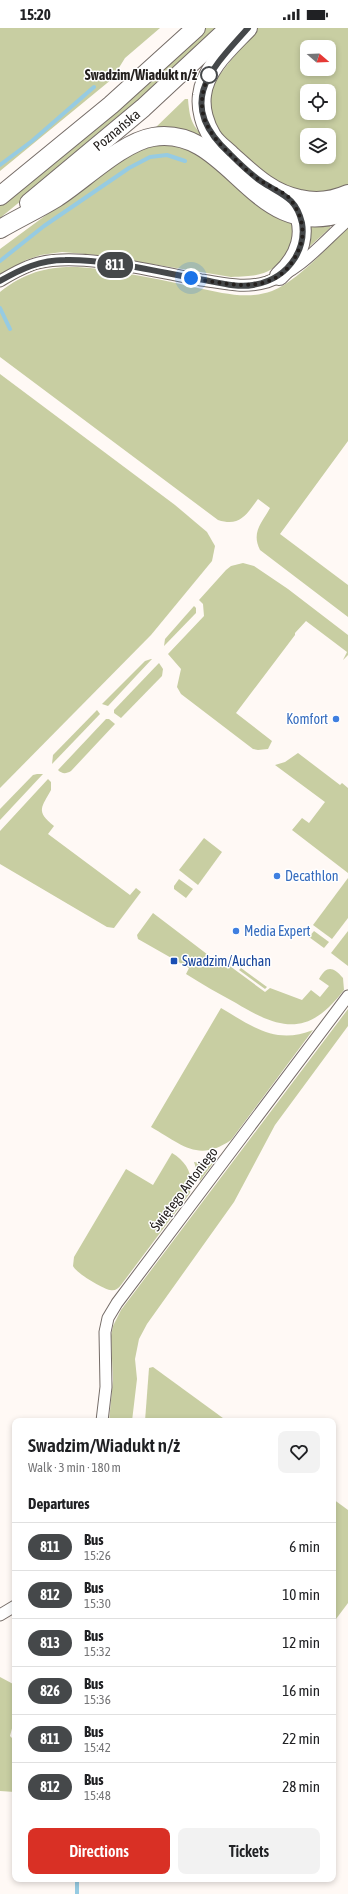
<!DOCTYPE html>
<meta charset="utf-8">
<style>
body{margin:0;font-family:"Asap Condensed",sans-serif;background:#f2f2f2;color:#202124;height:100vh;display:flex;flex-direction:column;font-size:15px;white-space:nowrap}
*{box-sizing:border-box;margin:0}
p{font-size:13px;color:#757577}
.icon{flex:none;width:22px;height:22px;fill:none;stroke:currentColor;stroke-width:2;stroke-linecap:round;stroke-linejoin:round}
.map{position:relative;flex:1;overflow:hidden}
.panel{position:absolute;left:12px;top:1390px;width:324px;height:464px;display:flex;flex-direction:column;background:#fff;border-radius:8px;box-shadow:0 2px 6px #0003}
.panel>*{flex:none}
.badge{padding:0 8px;border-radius:13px;font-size:14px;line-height:26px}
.needle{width:26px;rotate:109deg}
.fabs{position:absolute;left:300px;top:12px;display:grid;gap:8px}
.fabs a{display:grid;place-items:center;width:36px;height:36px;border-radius:8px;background:#fff;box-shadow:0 2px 6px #0003;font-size:20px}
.you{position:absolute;width:20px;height:20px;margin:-10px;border:3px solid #fff;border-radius:50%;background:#1a73e8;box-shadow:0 0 0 6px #1a73e833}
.map>.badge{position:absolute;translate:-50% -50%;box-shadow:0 0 0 2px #fff}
h2{padding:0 16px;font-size:15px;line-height:36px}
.round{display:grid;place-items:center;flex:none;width:42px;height:42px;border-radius:8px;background:#f2f2f2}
.summary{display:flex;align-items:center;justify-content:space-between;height:68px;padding:0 16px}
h1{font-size:19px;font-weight:600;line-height:30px}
.action{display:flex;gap:8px;margin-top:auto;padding:8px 16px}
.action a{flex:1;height:46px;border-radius:8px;background:#d93025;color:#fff;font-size:16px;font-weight:600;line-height:46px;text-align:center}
.action a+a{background:#f2f2f2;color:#202124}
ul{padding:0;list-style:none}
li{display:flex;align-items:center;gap:12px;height:48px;padding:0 16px;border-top:1px solid #e0e0e0}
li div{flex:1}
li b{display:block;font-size:15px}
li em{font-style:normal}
li .badge{min-width:44px;font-weight:700;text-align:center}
.status{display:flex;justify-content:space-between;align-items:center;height:28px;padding:0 20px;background:#fff;direction:ltr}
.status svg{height:11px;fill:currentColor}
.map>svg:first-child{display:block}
.green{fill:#c8cea2;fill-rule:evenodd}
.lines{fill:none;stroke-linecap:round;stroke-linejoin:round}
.stream{stroke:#96cbe2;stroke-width:4}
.street-casing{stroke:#756c67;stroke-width:13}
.primary-casing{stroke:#756c67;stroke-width:20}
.street{stroke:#fff;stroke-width:11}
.primary{stroke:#fff;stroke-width:18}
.line-casing{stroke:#fff;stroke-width:9}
.line{stroke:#45484a;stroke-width:6}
.walk{stroke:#24201e;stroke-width:4;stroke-dasharray:0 7.2}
.stop-dot{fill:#fff;stroke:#45484a;stroke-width:2}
.shop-dot{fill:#3f7fe0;stroke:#fff;stroke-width:1.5}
.transit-dot{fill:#1a4fb4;stroke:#fff;stroke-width:1.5}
.labels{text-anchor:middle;stroke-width:3;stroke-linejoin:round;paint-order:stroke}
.stop-label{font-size:14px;font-weight:bold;fill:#24201e;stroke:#fff;text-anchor:end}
.street-label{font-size:14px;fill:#24201e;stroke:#fff}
.shop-label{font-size:14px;fill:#366cbe;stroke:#fff;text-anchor:start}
.transit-label{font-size:14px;fill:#164399;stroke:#fff;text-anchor:start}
</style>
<div class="status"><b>15:20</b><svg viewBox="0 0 49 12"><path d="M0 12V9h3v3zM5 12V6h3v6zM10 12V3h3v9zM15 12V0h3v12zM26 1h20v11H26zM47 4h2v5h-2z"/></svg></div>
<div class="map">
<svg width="348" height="1866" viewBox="0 0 348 1866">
<rect width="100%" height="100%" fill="#fff9f5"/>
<g class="green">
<path d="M0,0h160l-35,30 -13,21 -112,92z"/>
<path d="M206,0h13c-69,67 -144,129 -219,190v-13c70,-56 141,-114 206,-177z"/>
<path d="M256,0h92v158l-6,3 -32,6 -29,-8 -62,-51 -12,-35 4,-15zM307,19h22v22h-22zM307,63h22v22h-22zM307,107h22v22h-22z"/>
<path d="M185,71h3c2,25 5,26 22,45l-57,-14z"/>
<path d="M145,117l47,2 78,66 24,10 2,19c-23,30 -26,34 -65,35l-134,-22 -35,-3 -21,3 -15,5 -26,17v-28l99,-73z"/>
<path d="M328,196l2,1v3l-22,20 1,-22z"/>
<path d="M348,200v213l-68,93 68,51v32l-88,-67c-9,-18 2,-27 10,-42l-12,-9c-12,16 -18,28 -40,21l-218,-163v-65c40,-32 77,-27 124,-19 24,4 49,9 74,15 25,5 49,12 74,3 26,-10 55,-44 76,-63z"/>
<path d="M0,346l175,131 32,27 8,14 -3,15 -61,74 -151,153z"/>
<path d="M243,535l11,3 34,23 60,46v20l-5,5 4,-8 -41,-31 -11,12v2l-59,78 36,28 -4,8 -10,1 -5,-1 -72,-55 -4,-7 4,-18 -13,-15 36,-38 -1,-12 -4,-4 27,-30 5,-4z"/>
<path d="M194,578l2,2v5l-32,33 1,-7z"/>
<path d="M151,631h1l-44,47 -6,-2 43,-43z"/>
<path d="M159,635l4,6 -1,7 -41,42 -7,-5v-3z"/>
<path d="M97,682l3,4 -48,50 1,-9z"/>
<path d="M106,691h3l6,5 -44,47c-5,3 -9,3 -13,-1z"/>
<path d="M298,725l42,32 2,-2 6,5v85l-56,-43 10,-12 7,5 16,-21 -50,-37 10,-3z"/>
<path d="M37,746h6l-43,46v-11l33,-34z"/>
<path d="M48,751l3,3v8c-9,17 -16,21 3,36l-6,8 82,61 6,-7 5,4 -27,36 -7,-1 -107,-63v-33z"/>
<path d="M204,810l18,14 -24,33 -19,-15z"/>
<path d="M348,850v40l-16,21 -19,-14z"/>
<path d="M179,851l14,10 -7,9 -12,-9v-3z"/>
<path d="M153,885l67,51 3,-3 42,31 5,-4 32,12 9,-10 9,7 9,-11 -10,-7c8,-14 14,-12 24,-1l1,12c-35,46 -62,41 -108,13 -17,-9 -34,-19 -50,-29l3,-6 -51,-29 -1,-4z"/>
<path d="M314,903l15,11 -5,6 -15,-11z"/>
<path d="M348,903v35l-17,-13z"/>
<path d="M241,940l26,19 -2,2 -26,-19z"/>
<path d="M221,980c32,19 55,37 92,22l-82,110c-33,23 -50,4 -80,-13z"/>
<path d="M348,981v17l-73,99 -41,77 -87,122 -8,15 -4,20 2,20 -5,42h-23l4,-41 -2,-44 2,-10 8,-16z"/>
<path d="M172,1125c15,9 22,22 18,40l-69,92c-3,4 -6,6 -11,5 -7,-1 -34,-17 -37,-24l1,-9 52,-88 27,16z"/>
<path d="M194,1134l11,2 9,-2 -14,19z"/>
<path d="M153,1339l74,54h-82l4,-53z"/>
<path d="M333,1471l15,11v93l-15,20z"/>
<path d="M0,1649l15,8v32l-5,19 5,5v51l-15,-1z"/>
</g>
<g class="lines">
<g class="stream">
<path d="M0,137l32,-24 62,-54"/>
<path d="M0,233l44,-35 85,-58 21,-11 17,-2 18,6"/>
<path d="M0,280l10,21"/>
<path d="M77,1851v15"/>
</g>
<defs>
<g id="street">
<path d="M0,253c12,-7 25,-15 38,-18 44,-11 118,9 163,17 22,3 43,9 66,2 33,-11 55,-39 81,-62"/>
<path d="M102,1393l4,-34 -1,-55 3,-14 9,-15 231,-307"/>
<path d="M0,1587l15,-9"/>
</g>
<g id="primary">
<path d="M248,0c-18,19 -43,40 -46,67 -2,14 3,30 10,41 5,8 13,13 20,20 20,18 40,38 68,43 17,4 32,2 48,-5"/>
<path d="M0,168l111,-91 85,-77"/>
<path id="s1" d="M29,175l114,-95 86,-80"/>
<path d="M0,201c19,-11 38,-20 56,-31 27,-17 66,-56 97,-61 79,-13 100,110 195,74"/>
<path d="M279,248c21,-19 30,-44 16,-70"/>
</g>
</defs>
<use href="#street" class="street-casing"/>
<use href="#primary" class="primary-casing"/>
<use href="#street" class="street"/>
<use href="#primary" class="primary"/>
</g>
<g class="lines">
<defs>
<path id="line" d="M0,253c21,-12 40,-21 65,-21 42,-1 93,12 134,19 18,3 37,9 54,6 18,-3 32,-11 42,-27 6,-10 9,-23 7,-35 -6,-26 -20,-28 -40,-41 -12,-8 -22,-18 -32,-28 -54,-50 -22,-82 18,-126"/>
</defs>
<use href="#line" class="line-casing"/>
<use href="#line" class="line"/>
<path class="walk" d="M191,250c42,7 88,20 108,-29 7,-16 3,-32 -6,-46 -6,-11 -22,-15 -32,-22 -10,-6 -19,-15 -27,-23 -28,-26 -42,-48 -24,-85l-1,2"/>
</g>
<circle class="stop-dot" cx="209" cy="47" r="8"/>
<g class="shop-dot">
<circle cx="336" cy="691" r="4"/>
<circle cx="277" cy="848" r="4"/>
<circle cx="236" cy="903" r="4"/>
</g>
<rect class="transit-dot" x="170" y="929" width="8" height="8" rx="2"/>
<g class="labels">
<g class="stop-label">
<text x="197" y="52">Swadzim/Wiadukt n/ż</text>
</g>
<g class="street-label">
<text dy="5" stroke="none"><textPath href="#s1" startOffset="114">Poznańska</textPath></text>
<text transform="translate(184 1161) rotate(-53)" y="5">Świętego Antoniego</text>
</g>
<g class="shop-label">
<text x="328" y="696" text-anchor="end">Komfort</text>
<text x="285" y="853">Decathlon</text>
<text x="244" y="908">Media Expert</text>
</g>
<g class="transit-label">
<text x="182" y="938">Swadzim/Auchan</text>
</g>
</g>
</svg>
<div class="fabs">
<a><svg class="needle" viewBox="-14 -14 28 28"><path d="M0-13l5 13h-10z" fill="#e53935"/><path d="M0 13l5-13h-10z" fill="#757577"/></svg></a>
<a><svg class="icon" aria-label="locate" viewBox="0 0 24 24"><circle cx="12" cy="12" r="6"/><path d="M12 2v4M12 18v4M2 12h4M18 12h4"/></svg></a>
<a><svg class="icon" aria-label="layers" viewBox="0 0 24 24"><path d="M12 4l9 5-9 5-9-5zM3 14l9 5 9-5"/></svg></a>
</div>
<div class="you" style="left:191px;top:250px"></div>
<b class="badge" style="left:115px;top:237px;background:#45484a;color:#fff">811</b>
<section class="panel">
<div class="summary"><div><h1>Swadzim/Wiadukt n/ż</h1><p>Walk · 3 min · 180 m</p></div><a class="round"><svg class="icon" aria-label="heart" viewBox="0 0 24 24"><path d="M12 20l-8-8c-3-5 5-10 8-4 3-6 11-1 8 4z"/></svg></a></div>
<h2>Departures</h2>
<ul>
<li><span class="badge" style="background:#45484a;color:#fff">811</span><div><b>Bus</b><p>15:26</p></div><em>6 min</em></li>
<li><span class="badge" style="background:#45484a;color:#fff">812</span><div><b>Bus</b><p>15:30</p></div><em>10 min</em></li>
<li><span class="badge" style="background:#45484a;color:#fff">813</span><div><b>Bus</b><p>15:32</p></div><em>12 min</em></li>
<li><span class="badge" style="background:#45484a;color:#fff">826</span><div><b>Bus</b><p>15:36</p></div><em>16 min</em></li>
<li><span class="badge" style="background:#45484a;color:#fff">811</span><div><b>Bus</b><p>15:42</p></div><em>22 min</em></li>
<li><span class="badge" style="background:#45484a;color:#fff">812</span><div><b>Bus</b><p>15:48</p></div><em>28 min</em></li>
</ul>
<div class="action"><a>Directions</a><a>Tickets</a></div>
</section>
</div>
